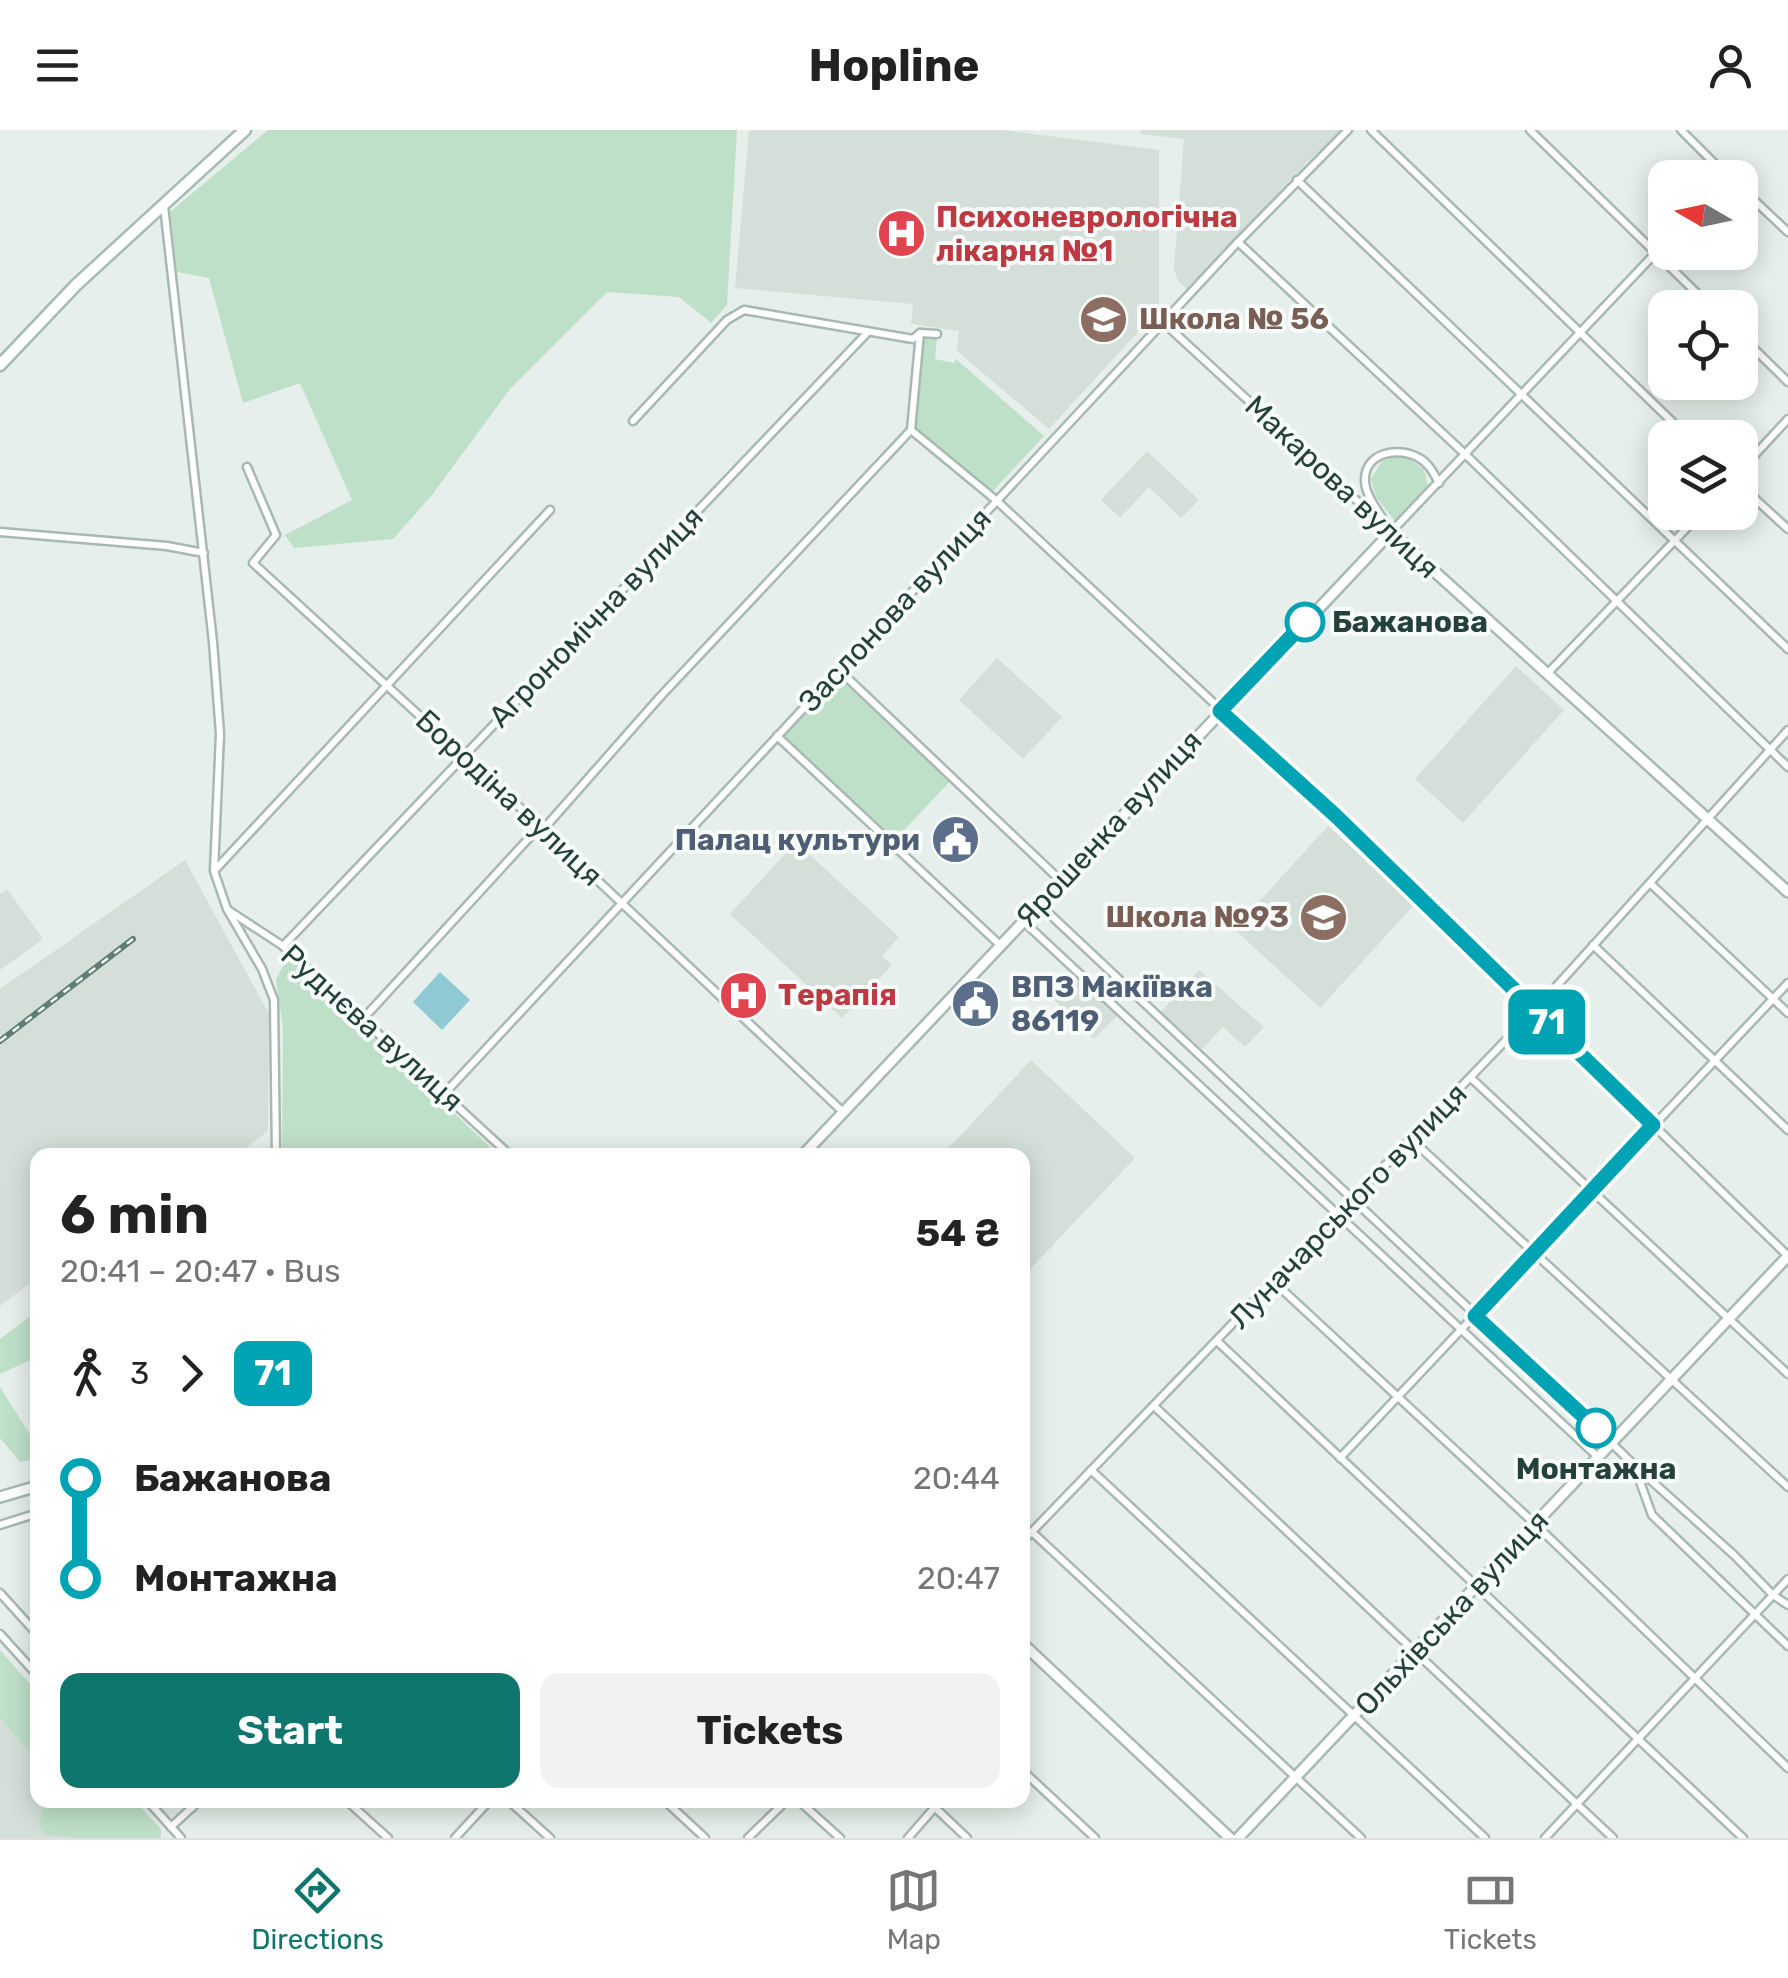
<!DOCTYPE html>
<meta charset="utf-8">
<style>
body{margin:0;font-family:Rubik,sans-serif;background:#f2f2f2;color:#222;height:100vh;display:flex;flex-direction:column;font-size:38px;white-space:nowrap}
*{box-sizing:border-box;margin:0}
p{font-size:32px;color:#767676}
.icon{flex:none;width:55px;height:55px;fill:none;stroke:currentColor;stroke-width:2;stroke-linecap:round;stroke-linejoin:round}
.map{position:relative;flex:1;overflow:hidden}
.sheet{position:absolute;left:30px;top:1018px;width:1000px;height:660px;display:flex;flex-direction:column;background:#fff;border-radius:20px;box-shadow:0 5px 25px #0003}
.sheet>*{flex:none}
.badge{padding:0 20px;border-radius:15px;font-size:35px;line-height:65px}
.needle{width:65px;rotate:279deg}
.fabs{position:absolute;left:1648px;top:30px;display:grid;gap:20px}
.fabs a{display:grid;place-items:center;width:110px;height:110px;border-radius:20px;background:#fff;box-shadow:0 5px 25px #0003;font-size:50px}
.map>.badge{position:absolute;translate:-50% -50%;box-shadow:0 0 0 5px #fff}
.legs{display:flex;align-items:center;gap:15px;height:110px;padding:0 30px;font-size:32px}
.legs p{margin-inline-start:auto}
.headline{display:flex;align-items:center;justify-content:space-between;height:170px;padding:0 30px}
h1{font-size:55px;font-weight:700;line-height:75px}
.cta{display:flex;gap:20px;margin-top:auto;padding:20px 30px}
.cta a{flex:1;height:115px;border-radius:20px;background:#0f766e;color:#fff;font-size:40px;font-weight:700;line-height:115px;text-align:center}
.cta a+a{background:#f2f2f2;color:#222}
ul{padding:0 30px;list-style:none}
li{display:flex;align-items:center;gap:35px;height:100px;font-size:38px}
li i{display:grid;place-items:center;width:15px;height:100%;margin:0 12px;background:currentColor}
li i::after{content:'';width:25px;height:25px;margin:-12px;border:8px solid;border-radius:50%;background:#fff}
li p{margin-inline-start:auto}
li:first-child i{background:linear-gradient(#0000 50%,currentColor 0)}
li:last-child i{background:linear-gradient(currentColor 50%,#0000 0)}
header{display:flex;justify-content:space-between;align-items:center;height:130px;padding:0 30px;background:#fff;font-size:45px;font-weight:700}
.tabs{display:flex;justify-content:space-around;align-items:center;height:140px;border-top:2px solid #e0e0e0;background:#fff;font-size:28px;color:#767676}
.tabs a{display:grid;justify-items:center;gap:5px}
.tabs .selected{color:#0f766e}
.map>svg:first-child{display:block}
.built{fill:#d4dfda}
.green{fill:#bfe0c8}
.water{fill:#8ec9d4}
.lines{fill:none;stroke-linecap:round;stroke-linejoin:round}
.minor-casing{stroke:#a8b8b2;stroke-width:11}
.tertiary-casing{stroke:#a8b8b2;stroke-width:14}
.secondary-casing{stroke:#a4bbb3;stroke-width:15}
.minor{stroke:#fff;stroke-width:6}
.tertiary{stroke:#fff;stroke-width:9}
.secondary{stroke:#fff;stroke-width:10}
.rail-casing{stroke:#5f7d75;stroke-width:6}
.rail{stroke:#f7fbf9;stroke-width:2.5;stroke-dasharray:8;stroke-linecap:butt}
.line-1-casing{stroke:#fff;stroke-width:22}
.line-1{stroke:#00a3b4;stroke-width:15}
.stop-1-dot{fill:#fff;stroke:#00a3b4;stroke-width:5}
.labels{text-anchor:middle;stroke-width:8;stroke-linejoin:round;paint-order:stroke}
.health-label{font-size:30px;font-weight:bold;fill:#be3a42;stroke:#f7fbf9;text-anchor:start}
.education-label{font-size:30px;font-weight:bold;fill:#785e54;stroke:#f7fbf9;text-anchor:start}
.street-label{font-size:30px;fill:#24423a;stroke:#f7fbf9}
.stop-label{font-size:30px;font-weight:bold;fill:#24423a;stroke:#f7fbf9;text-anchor:start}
.service-label{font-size:30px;font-weight:bold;fill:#4e5e75;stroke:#f7fbf9;text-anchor:end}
</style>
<header><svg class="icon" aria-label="menu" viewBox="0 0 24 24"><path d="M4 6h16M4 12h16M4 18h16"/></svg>Hopline<svg class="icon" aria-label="person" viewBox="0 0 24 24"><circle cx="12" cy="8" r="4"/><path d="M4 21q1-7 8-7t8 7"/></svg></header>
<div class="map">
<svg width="1788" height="1708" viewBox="0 0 1788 1708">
<rect width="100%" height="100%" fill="#e6efeb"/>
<g class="built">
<path d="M749,0h253l157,20v159l-110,120 -92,-78 2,-20 -48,-7 2,-20 -178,-16z"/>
<path d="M1140,0h204l-36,31 -120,129 -10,-9 -4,-12 10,-130 -43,-5z"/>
<path d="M1147,321l52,49 -18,18 -32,-31 -29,31 -19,-18z"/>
<path d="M997,528l65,59 -39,42 -64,-59z"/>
<path d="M1516,536l48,44 -101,113 -48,-44z"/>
<path d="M1328,696l86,79 -94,103 -86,-79z"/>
<path d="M796,712l103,95 -17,19 10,9 -50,53 -112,-104z"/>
<path d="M185,730l84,154 -1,117 -32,24h-198l-1,123 -37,28v-317z"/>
<path d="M7,759l36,50 -43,31v-76z"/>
<path d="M1199,840l65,57 -19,20 -22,-20 -21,22 -41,-37z"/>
<path d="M1073,843l44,43 -23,23 -44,-43z"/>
<path d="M1031,930l104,98 -112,119 -1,-122h-80z"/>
<path d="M0,1568l37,42 1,60h30l-3,38h-65z"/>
</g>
<g class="green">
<path d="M268,0h469l-10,175 -16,18 -32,-26 -72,-5 -97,97 -78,106 -39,44 -99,9 -9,-13 67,-35 -52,-117 -57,20 -34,-125 -32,-6 -7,-60z"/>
<path d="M924,207l13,1 -2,21 19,4 2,-4 88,77 -52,56 -76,-64z"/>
<path d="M1398,326l11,3 15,10 4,17 -33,35 -19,-24 -5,-18 11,-18z"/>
<path d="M839,540l114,108 -61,65 -115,-107z"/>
<path d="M290,831h5l203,194h-216l1,-128 -7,-47 8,-16z"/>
<path d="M37,1181v46l-37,17v-35z"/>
<path d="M0,1257l37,59v13l-17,3 -20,-24z"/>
<path d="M0,1520l37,42v68l-37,-42z"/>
<path d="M44,1670h90l27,29v9h-91l-25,-4 -6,-8z"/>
</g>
<path class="water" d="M440,842l30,28 -28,30 -29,-28z"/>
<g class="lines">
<defs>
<g id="minor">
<path d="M1371,0l318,308"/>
<path d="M1530,0l182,178"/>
<path d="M1681,0l48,48"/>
<path d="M1297,50l491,469"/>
<path d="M1740,57l48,45"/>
<path d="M164,76l49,436 7,92 -6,137 13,38 35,60 12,31 2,155"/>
<path d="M1238,112l228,213 322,312"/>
<path d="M1164,193l227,209"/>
<path d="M1740,205l48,47"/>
<path d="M633,291l94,-101 17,-10 169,29 7,-6"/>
<path d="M911,300l86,71 339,316 452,439"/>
<path d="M911,300l9,-97 17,1"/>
<path d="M247,337l29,68 -23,28 287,263 303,286"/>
<path d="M1740,341l48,-52"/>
<path d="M1740,355l48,44"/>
<path d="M1386,394c-7,-12 -21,-29 -21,-43 -1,-29 34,-35 54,-23 10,5 15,16 20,25"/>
<path d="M0,402l167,14 37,7"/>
<path d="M1391,402l274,-289"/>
<path d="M839,540l222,211"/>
<path d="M1547,544l155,-162"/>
<path d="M777,606l223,209"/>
<path d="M215,740l335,-360"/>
<path d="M1650,753l138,130"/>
<path d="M1040,775l556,523 38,37 18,50 136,131"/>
<path d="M228,780l55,36 227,209"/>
<path d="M1024,792l575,536"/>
<path d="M1593,815l195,185"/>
<path d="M283,816l585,-614"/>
<path d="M363,889l177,-193 8,-2 112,-127 251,-267"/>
<path d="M1471,948l317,296"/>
<path d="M445,963l793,-851 110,-112"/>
<path d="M1412,1010l376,347"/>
<path d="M1274,1152l261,242 253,244"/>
<path d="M1217,1211l526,497"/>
<path d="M1154,1276l459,432"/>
<path d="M1340,1328l448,-475"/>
<path d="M1635,1336l99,89 39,40 15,10"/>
<path d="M1091,1340l394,368"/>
<path d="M0,1395l38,-12"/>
<path d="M1032,1402l329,306"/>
<path d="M1022,1412l513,-532 253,-280"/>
<path d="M0,1463l38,42"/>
<path d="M0,1504l38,42"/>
<path d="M1022,1640l73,68"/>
<path d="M147,1670l34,38"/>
<path d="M184,1670l8,8"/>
<path d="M346,1670l42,38"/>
<path d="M508,1670l42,38"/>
<path d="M664,1670l41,38"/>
<path d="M798,1670l42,38"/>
<path d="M927,1670l40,38"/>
<path d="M171,1697l29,-27"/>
<path d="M455,1708l35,-38"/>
<path d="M748,1708l39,-38"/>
<path d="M908,1708l27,-31"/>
<path d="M1545,1708l243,-259"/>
</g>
<g id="tertiary">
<path d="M803,1025l588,-623 397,360"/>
<path d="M0,1367l38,-11"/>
<path d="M1022,1513l208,195"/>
<path d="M1238,1708l550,-582"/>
</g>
<path id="secondary" d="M0,235l76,-80 169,-155"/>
</defs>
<use href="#minor" class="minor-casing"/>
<use href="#tertiary" class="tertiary-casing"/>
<use href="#secondary" class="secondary-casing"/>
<use href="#minor" class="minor"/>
<use href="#tertiary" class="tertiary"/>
<use href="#secondary" class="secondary"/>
<defs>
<path id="rail" d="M0,911l133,-102"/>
</defs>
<use href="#rail" class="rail-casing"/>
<use href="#rail" class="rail"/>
</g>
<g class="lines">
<defs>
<path id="line-1" d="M1305,492l-85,89 116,105 317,309 -178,191 121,112"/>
</defs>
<use href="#line-1" class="line-1-casing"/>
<use href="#line-1" class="line-1"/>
</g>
<defs>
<symbol id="hospital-disc" viewBox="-11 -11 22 22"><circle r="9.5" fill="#e0444e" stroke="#f7fbf9"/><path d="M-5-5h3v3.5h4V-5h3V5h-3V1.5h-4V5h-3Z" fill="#fff"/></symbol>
<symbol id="school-disc" viewBox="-11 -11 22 22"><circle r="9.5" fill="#8d6e63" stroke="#f7fbf9"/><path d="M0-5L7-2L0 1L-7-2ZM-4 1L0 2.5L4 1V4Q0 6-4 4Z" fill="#fff"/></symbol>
<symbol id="civic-disc" viewBox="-11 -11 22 22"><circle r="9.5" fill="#5c6f8a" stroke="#f7fbf9"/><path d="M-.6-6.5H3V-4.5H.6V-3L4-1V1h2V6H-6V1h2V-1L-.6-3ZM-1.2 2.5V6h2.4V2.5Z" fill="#fff"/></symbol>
</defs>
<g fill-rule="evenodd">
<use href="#hospital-disc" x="874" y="76" width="55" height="55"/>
<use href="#school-disc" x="1076" y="162" width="55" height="55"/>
<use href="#civic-disc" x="928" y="682" width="55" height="55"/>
<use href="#school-disc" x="1296" y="760" width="55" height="55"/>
<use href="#hospital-disc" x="716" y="838" width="55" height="55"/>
<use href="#civic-disc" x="948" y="846" width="55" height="55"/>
</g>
<g class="stop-1-dot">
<circle cx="1305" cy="492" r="18"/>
<circle cx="1596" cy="1298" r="18"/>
</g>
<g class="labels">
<g class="health-label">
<text x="936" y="97">Психоневрологічна<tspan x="936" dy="34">лікарня №1</tspan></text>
<text x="778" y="875">Терапія</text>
</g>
<g class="education-label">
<text x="1139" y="199">Школа № 56</text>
<text x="1289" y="797" text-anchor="end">Школа №93</text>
</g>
<g class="street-label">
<text transform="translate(1342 357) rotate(43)" y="10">Макарова вулиця</text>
<text transform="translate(895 480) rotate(-47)" y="10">Заслонова вулиця</text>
<text transform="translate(596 487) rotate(-46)" y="10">Агрономічна вулиця</text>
<text transform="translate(509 668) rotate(43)" y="10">Бородіна вулиця</text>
<text transform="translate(1109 699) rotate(-47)" y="10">Ярошенка вулиця</text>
<text transform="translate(372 898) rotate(42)" y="10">Руднєва вулиця</text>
<text transform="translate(1348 1076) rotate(-46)" y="10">Луначарського вулиця</text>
<text transform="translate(1452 1483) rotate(-47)" y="10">Ольхівська вулиця</text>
</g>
<g class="stop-label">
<text x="1332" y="502">Бажанова</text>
<text x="1596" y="1349" text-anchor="middle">Монтажна</text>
</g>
<g class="service-label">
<text x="920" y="720">Палац культури</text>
<text x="1011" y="867" text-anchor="start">ВПЗ Макіївка<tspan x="1011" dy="34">86119</tspan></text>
</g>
</g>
</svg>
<div class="fabs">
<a><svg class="needle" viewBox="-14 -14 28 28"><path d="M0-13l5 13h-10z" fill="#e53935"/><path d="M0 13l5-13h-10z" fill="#767676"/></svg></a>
<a><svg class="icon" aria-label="locate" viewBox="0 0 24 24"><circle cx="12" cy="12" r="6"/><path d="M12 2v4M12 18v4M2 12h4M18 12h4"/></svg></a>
<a><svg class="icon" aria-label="layers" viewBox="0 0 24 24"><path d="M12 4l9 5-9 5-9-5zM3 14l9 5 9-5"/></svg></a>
</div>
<b class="badge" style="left:1547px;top:892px;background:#00a3b4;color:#fff">71</b>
<section class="sheet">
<div class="headline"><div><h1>6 min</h1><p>20:41 – 20:47 · Bus</p></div><b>54 ₴</b></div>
<div class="legs"><svg class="icon" aria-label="walk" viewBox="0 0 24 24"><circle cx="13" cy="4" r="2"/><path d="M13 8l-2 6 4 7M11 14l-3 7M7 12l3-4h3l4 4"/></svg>3<svg class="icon" aria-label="forward" viewBox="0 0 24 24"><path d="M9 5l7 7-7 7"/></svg><b class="badge" style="background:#00a3b4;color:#fff">71</b></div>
<ul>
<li><i style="color:#00a3b4"></i><b>Бажанова</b><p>20:44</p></li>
<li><i style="color:#00a3b4"></i><b>Монтажна</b><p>20:47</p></li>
</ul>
<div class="cta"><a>Start</a><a>Tickets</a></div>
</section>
</div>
<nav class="tabs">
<a class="selected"><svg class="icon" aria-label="directions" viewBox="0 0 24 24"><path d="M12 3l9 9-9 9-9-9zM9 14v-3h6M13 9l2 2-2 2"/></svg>Directions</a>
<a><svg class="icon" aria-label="map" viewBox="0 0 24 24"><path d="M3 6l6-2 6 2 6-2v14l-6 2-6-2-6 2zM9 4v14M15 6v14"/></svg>Map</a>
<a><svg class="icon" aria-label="tickets" viewBox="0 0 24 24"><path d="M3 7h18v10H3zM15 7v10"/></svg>Tickets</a>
</nav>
